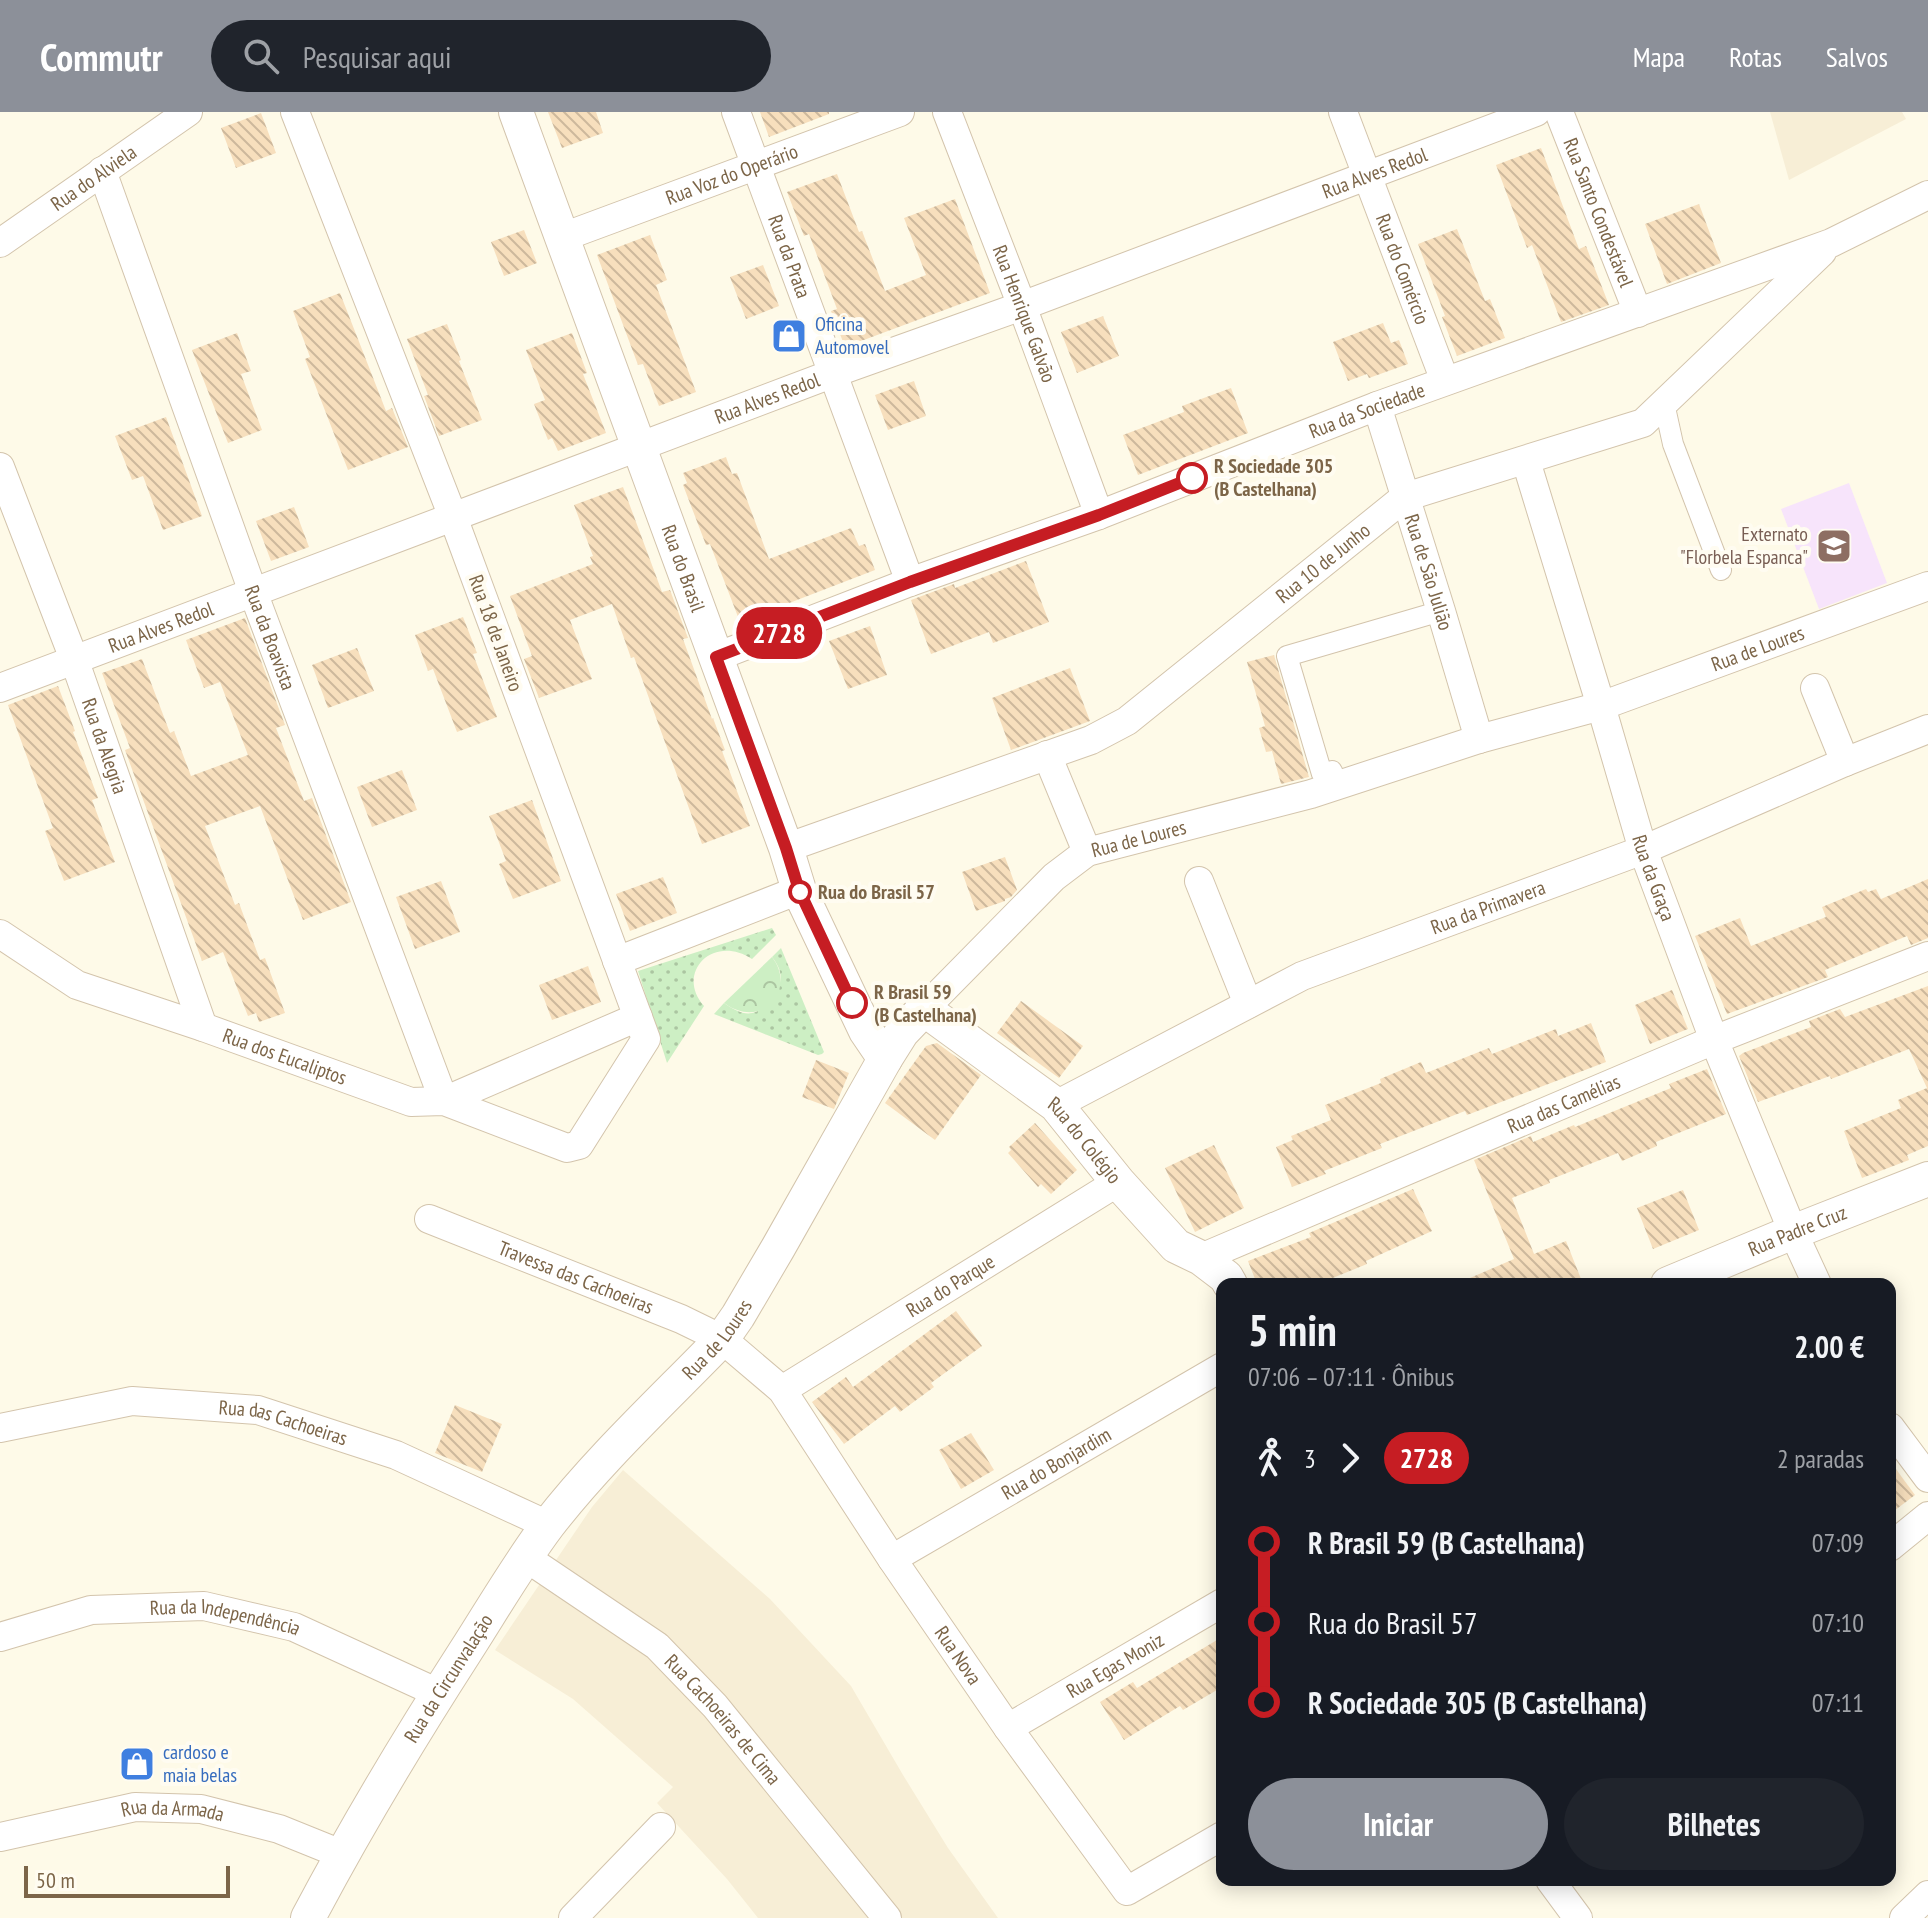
<!DOCTYPE html>
<html lang="pt">
<meta charset="utf-8">
<style>
body{margin:0;font-family:"PT Sans Narrow",sans-serif;background:#20242c;color:#f1f3f6;height:100vh;display:flex;flex-direction:column;font-size:30px;white-space:nowrap}
*{box-sizing:border-box;margin:0}
p{font-size:26px;color:#9ea1a6}
.icon{flex:none;width:44px;height:44px;fill:none;stroke:currentColor;stroke-width:2;stroke-linecap:round;stroke-linejoin:round}
.map{position:relative;flex:1;overflow:hidden}
.drawer{position:absolute;left:1216px;top:1166px;width:680px;height:608px;display:flex;flex-direction:column;background:#171b24;border-radius:16px;box-shadow:0 4px 20px #0003}
.drawer>*{flex:none}
.badge{padding:0 16px;border-radius:26px;font-size:28px;line-height:52px}
.scale{position:absolute;left:24px;bottom:20px;width:206px;box-sizing:border-box;padding-left:8px;border:4px solid #7c6548;border-top:0;font-size:22px;line-height:28px;white-space:nowrap;color:#7c6548;-webkit-text-stroke:6px #fffcf1;paint-order:stroke}
.map>.badge{position:absolute;translate:-50% -50%;box-shadow:0 0 0 4px #fff}
.legs{display:flex;align-items:center;gap:12px;height:88px;padding:0 32px;font-size:26px}
.legs p{margin-inline-start:auto}
.headline{display:flex;align-items:center;justify-content:space-between;height:136px;padding:0 32px}
h1{font-size:44px;font-weight:700;line-height:60px}
.cta{display:flex;gap:16px;margin-top:auto;padding:16px 32px}
.cta a{flex:1;height:92px;border-radius:48px;background:#8c9099;color:#fff;font-size:32px;font-weight:700;line-height:92px;text-align:center}
.cta a+a{background:#20242c;color:#f1f3f6}
ul{padding:0 32px;list-style:none}
li{display:flex;align-items:center;gap:28px;height:80px;font-size:30px}
li i{display:grid;place-items:center;width:12px;height:100%;margin:0 10px;background:currentColor}
li i::after{content:'';width:20px;height:20px;margin:-10px;border:6px solid;border-radius:50%;background:#171b24}
li p{margin-inline-start:auto}
li:first-child i{background:linear-gradient(#0000 50%,currentColor 0)}
li:last-child i{background:linear-gradient(currentColor 50%,#0000 0)}
header{display:flex;align-items:center;gap:48px;box-sizing:border-box;height:112px;padding:0 40px;background:#8c9099;color:#fff}
header strong{font-size:38px}
nav{display:flex;gap:44px;margin-inline-start:auto;font-size:28px}
.search{width:560px;height:72px;background:#20242c;display:flex;align-items:center;gap:20px;box-sizing:border-box;padding:0 28px;border-radius:44px;color:#9ea1a6;font-size:30px}
.map>svg:first-child{display:block}
.residential{fill:#f7eed6}
.education{fill:#f7e4fb}
.grass{fill:url(#grass-dots)}
.forest{fill:url(#forest-crowns)}
.building{fill:url(#building-back-hatch)}
.lines{fill:none;stroke-linecap:round;stroke-linejoin:round}
.pedestrian-casing{stroke:#d3c4ac;stroke-width:22}
.minor-casing{stroke:#d3c4ac;stroke-width:30}
.tertiary-casing{stroke:#d3c4ac;stroke-width:36}
.pedestrian{stroke:#fff;stroke-width:20}
.minor{stroke:#fff;stroke-width:28}
.tertiary{stroke:#fff;stroke-width:34}
.line-1-casing{stroke:#fff;stroke-width:18}
.line-1{stroke:#c61d23;stroke-width:12}
.stop-1-dot{fill:#fff;stroke:#c61d23;stroke-width:4}
.labels{text-anchor:middle;stroke-width:8;stroke-linejoin:round;paint-order:stroke}
.street-label{font-size:20px;fill:#7c6548;stroke:#fffcf1}
.shop-label{font-size:20px;fill:#366cbe;stroke:#fffcf1;text-anchor:start}
.stop-label{font-size:20px;font-weight:bold;fill:#7c6548;stroke:#fffcf1;text-anchor:start}
.education-label{font-size:20px;fill:#785e54;stroke:#fffcf1;text-anchor:end}
</style>
<header>
<strong>Commutr</strong>
<div class="search"><svg class="icon" aria-label="search" viewBox="0 0 24 24"><circle cx="10" cy="10" r="6"/><path d="M15 15l6 6"/></svg>Pesquisar aqui</div>
<nav><a>Mapa</a><a>Rotas</a><a>Salvos</a></nav>
</header>
<div class="map">
<svg width="1928" height="1806" viewBox="0 0 1928 1806">
<defs>
<pattern id="grass-dots" width="8" height="8" patternUnits="userSpaceOnUse" patternTransform="scale(2)"><rect width="8" height="8" fill="#cdefc4"/><path d="M2 2h.1M6 6h.1" fill="none" stroke="#abc5a1" stroke-width="1.8" stroke-linecap="round"/></pattern>
<pattern id="forest-crowns" width="20" height="18" patternUnits="userSpaceOnUse" patternTransform="scale(2)"><rect width="20" height="18" fill="#cdefc4"/><path d="M2 6a3 3 0 1 1 6 0M12 15a3 3 0 1 1 6 0" fill="none" stroke="#abc5a1"/></pattern>
<pattern id="building-back-hatch" width="6" height="6" patternUnits="userSpaceOnUse" patternTransform="scale(2)"><rect width="6" height="6" fill="#f7dfbd"/><path d="M-1 5l2 2M0 0l6 6M5-1l2 2" fill="none" stroke="#cdb89c"/></pattern>
</defs>
<rect width="100%" height="100%" fill="#fefae8"/>
<g class="residential">
<path d="M1770,0h132l4,7 -117,61z"/>
<path d="M623,1358l147,129 81,87 52,89 45,73 50,70h-240l-31,-39 -70,-76 16,-16 -100,-88 -78,-49 97,-143z"/>
</g>
<path class="education" d="M1849,371l38,100 -68,26 -38,-100z"/>
<g class="grass">
<path d="M772,816l4,7 -24,24c-40,-26 -77,15 -48,47l-37,57 -29,-92z"/>
<path d="M781,836l43,104 -2,2 -4,1 -104,-41 10,-11c17,12 30,16 44,-1 14,-16 18,-27 4,-45z"/>
</g>
<path class="forest" d="M772,845c25,32 -9,74 -48,46z"/>
<g class="building">
<path d="M548,0h48l7,21 -41,15z"/>
<path d="M760,0h69v2l-60,23z"/>
<path d="M261,1l15,40 -40,15 -15,-40z"/>
<path d="M1541,36l38,101 7,-3 23,59 -48,17 -29,-77 -5,3 -31,-83z"/>
<path d="M837,62l22,58 3,-1 23,60 41,-16 -22,-57 51,-19 35,94 -145,54 -14,-36 6,-2 -28,-75 -5,2 -17,-44z"/>
<path d="M1699,92l22,59 -54,21 -22,-60z"/>
<path d="M1457,117l28,72 5,-2 15,39 -48,18 -15,-39 3,-1 -27,-72z"/>
<path d="M524,118l13,33 -33,13 -13,-34z"/>
<path d="M650,123l17,45 -11,5 40,107 -37,14 -16,-42 -5,1 -41,-110z"/>
<path d="M763,153l16,41 -33,13 -16,-42z"/>
<path d="M340,181l46,118 6,-3 16,39 -60,23 -43,-111 5,-2 -17,-46z"/>
<path d="M1103,204l16,40 -42,17 -16,-41z"/>
<path d="M1383,211l8,20 8,-3 9,24 -39,14 -2,-4 -19,7 -15,-39z"/>
<path d="M447,212l14,36 -2,1 23,59 -43,16 -15,-40 4,-1 -21,-56z"/>
<path d="M237,221l14,38 -10,3 21,56 -34,13 -36,-93z"/>
<path d="M572,221l15,40 -4,1 23,59 -48,18 -6,-13 -4,2 -14,-36 11,-4 -19,-50z"/>
<path d="M914,269l12,35 -38,14 -13,-35z"/>
<path d="M1231,276l17,45 -110,42 -15,-40 61,-23 -2,-6z"/>
<path d="M166,305l36,99 -39,14 -20,-54 -11,4 -17,-44z"/>
<path d="M726,345l6,17 5,-1 32,86 82,-31 8,18 6,-2 10,26 -135,52 -30,-78 -4,1 -23,-60 4,-2 -4,-10z"/>
<path d="M623,375l39,105 8,-2 18,48 -5,1 29,80 1,-1 12,32 -3,1 28,75 -48,18 -68,-187 -3,1 -19,-54 -42,16 22,59 -53,19 -15,-39 8,-3 -22,-60 83,-32 -3,-7 3,-1 -19,-51z"/>
<path d="M294,395l15,40 -38,14 -15,-40z"/>
<path d="M1026,449l23,61 -56,21 -4,-11 -58,22 -20,-54 43,-16 1,4z"/>
<path d="M463,505l14,36 -4,1 24,63 -40,15 -24,-63 -5,2 -13,-36z"/>
<path d="M245,506l40,107 -9,3 28,73 8,-3 39,104 -48,18 -43,-114 -55,20 30,79 4,-2 21,57 5,-2 20,55 -26,9 -3,-9 -8,3 -25,-64 -21,9 -77,-211 5,-2 -28,-75 40,-14 28,74 4,-2 17,45 57,-21 -28,-73 -16,6 -18,-48z"/>
<path d="M870,514l17,49 -39,14 -19,-48z"/>
<path d="M357,536l17,43 -46,17 -16,-43z"/>
<path d="M1274,543l35,122 -28,7 -9,-33 -6,1 -7,-24 6,-2 -18,-64z"/>
<path d="M1070,556l20,53 -79,29 -19,-52z"/>
<path d="M58,574l17,45 -2,1 25,66 -6,2 23,62 -51,19 -19,-50 8,-3 -45,-123z"/>
<path d="M402,658l15,40 -45,17 -15,-40z"/>
<path d="M532,688l29,81 -48,18 -14,-35 7,-3 -17,-45z"/>
<path d="M1005,745l12,33 -6,7 -6,2v2l-29,10 -14,-39z"/>
<path d="M663,765l14,36 -47,18 -14,-37z"/>
<path d="M1928,767v59l-17,7 -4,-9 -82,34 3,7 -101,37 -32,-78 45,-18 11,28 75,-29 -4,-10 44,-18 2,3 8,-3 5,10z"/>
<path d="M441,769l19,51 -45,17 -19,-52z"/>
<path d="M588,854l13,36 -49,18 -13,-35z"/>
<path d="M1928,874v160l-21,9 2,5 -47,18 -18,-47 57,-23 -3,-8 29,-12 -18,-39 -78,30 -1,-3 -72,26 -19,-46 4,-3 68,-26 -2,-6 31,-12 5,8z"/>
<path d="M1672,878l16,39 -38,15 -15,-39z"/>
<path d="M1021,889l62,45 -24,32 -62,-45z"/>
<path d="M1591,911l15,39 -139,53 -2,-4 -85,33 2,4 -58,23 2,3 -34,13 -16,-40 17,-7 -2,-4 40,-16 -6,-15 56,-22 -1,-4 41,-17 5,11 63,-25 3,6 64,-25 2,7z"/>
<path d="M937,931l44,32 -46,65 -50,-37 41,-57z"/>
<path d="M816,948l33,13 -15,36 -32,-12z"/>
<path d="M1707,957l19,45 -70,28 1,4 -35,15 -4,-8 -69,27 1,3 -38,15 22,56 32,-13 17,43h-127l58,-25 -40,-99 57,-24 2,6 41,-17 1,2 96,-39 -2,-4z"/>
<path d="M1035,1011l42,47 -26,24 -10,-10 -3,3 -30,-34 3,-3 -2,-3z"/>
<path d="M1214,1033l30,63 -49,24 -30,-64z"/>
<path d="M1413,1077l19,42 -66,30 1,3 -49,20h-61l-9,-23 63,-24 -2,-4z"/>
<path d="M1683,1078l16,40 -46,19 -16,-41z"/>
<path d="M956,1199l26,35 -51,37 3,4 -34,25 -5,-6 -51,38 -32,-42 34,-25 7,10z"/>
<path d="M455,1293l47,19 -20,48 -47,-19z"/>
<path d="M971,1321l23,37 -33,19 -22,-39z"/>
<path d="M1890,1349l25,34 -25,19z"/>
<path d="M1222,1525v50l-39,23 -3,-4 -56,34 -24,-38 33,-20 4,6z"/>
</g>
<g class="lines">
<defs>
<g id="pedestrian">
<path d="M1664,291l9,41 48,126"/>
<path d="M1337,674l-5,-15 -10,3 -35,-118 154,-45"/>
</g>
<g id="minor">
<path id="s1" d="M736,0l174,470"/>
<path id="s2" d="M947,0l75,194 77,209"/>
<path id="s3" d="M1343,0l102,269"/>
<path id="s4" d="M1559,0l79,201"/>
<path id="s5" d="M102,59l151,421 191,509 194,-84"/>
<path id="s6" d="M563,125l337,-125"/>
<path id="s7" d="M0,131l188,-131"/>
<path id="s8" d="M1377,294l64,205 38,128"/>
<path id="s9" d="M1526,349l75,245 42,144 71,190 79,192 24,52"/>
<path id="s10" d="M0,355l74,192 129,368"/>
<path id="s11" d="M716,545l194,-75 189,-67 278,-109 454,-163 97,-48"/>
<path id="s12" d="M0,576l834,-315 188,-67 514,-194"/>
<path d="M1815,576l30,74"/>
<path d="M1047,643l40,97"/>
<path id="s13" d="M786,736l305,-108 36,-19 278,-224 238,-74 179,-171"/>
<path d="M1199,769l49,123"/>
<path id="s14" d="M0,822l77,51 126,42 208,75 33,-1 123,47 12,-3 67,-106 -193,-522 -158,-405"/>
<path d="M617,849l182,-71"/>
<path id="s15" d="M924,897l130,-132 33,-25 224,-58 168,-55 122,-33 327,-120"/>
<path id="s16" d="M1056,993l246,-129 341,-126 202,-88 83,-33"/>
<path id="s17" d="M429,1107l252,100 41,20 60,51 110,169 116,169 119,163 95,-55"/>
<path id="s18" d="M1201,1146l513,-218 214,-84"/>
<path id="s19" d="M782,1278l336,-208"/>
<path d="M1890,1315l38,51"/>
<path id="s20" d="M0,1316l132,-27 126,9 138,45 152,70"/>
<path d="M1890,1435l38,-31"/>
<path id="s21" d="M525,1445l132,89 58,60 172,212"/>
<path id="s22" d="M892,1447l330,-192"/>
<path id="s23" d="M0,1525l91,-27 113,-4 90,21 144,66"/>
<path id="s24" d="M1008,1616l214,-125"/>
<path id="s25" d="M0,1725l135,-30 66,2 78,20 62,25"/>
<path d="M1550,1768l28,38"/>
<path d="M573,1806l88,-91"/>
<path d="M1904,1806l24,-23"/>
</g>
<g id="tertiary">
<path id="s26" d="M516,0l270,736 13,42 67,141 19,28"/>
<path id="s27" d="M1668,1172l125,-52 135,-53"/>
<path id="s28" d="M308,1806c48,-91 101,-179 157,-266 27,-42 53,-87 83,-127 52,-67 115,-125 174,-186l16,-23 40,-68 107,-189 17,-27 22,-23 132,96 62,77 58,64 25,12 25,19 4,7"/>
</g>
</defs>
<use href="#pedestrian" class="pedestrian-casing"/>
<use href="#minor" class="minor-casing"/>
<use href="#tertiary" class="tertiary-casing"/>
<use href="#pedestrian" class="pedestrian"/>
<use href="#minor" class="minor"/>
<use href="#tertiary" class="tertiary"/>
</g>
<g class="lines">
<defs>
<path id="line-1" d="M852,891l-53,-113 -13,-42 -70,-191 194,-75 189,-67 93,-37"/>
</defs>
<use href="#line-1" class="line-1-casing"/>
<use href="#line-1" class="line-1"/>
</g>
<defs>
<symbol id="shop-square" viewBox="-11 -11 22 22"><rect x="-9" y="-9" width="18" height="18" rx="4" fill="#3f7fe0" stroke="#fffcf1"/><path d="M-5-2.5h2.3a2.7 3.5 0 0 1 5.4 0H5L5.5 6h-11ZM-1.5-2.5h3a1.5 2.3 0 0 0-3 0Z" fill="#fff"/></symbol>
<symbol id="school-square" viewBox="-11 -11 22 22"><rect x="-9" y="-9" width="18" height="18" rx="4" fill="#8d6e63" stroke="#fffcf1"/><path d="M0-5L7-2L0 1L-7-2ZM-4 1L0 2.5L4 1V4Q0 6-4 4Z" fill="#fff"/></symbol>
</defs>
<g fill-rule="evenodd">
<use href="#shop-square" x="769" y="204" width="40" height="40"/>
<use href="#school-square" x="1814" y="414" width="40" height="40"/>
<use href="#shop-square" x="117" y="1632" width="40" height="40"/>
</g>
<g class="stop-1-dot">
<circle cx="1192" cy="366" r="14"/>
<circle cx="800" cy="780" r="10"/>
<circle cx="852" cy="891" r="14"/>
</g>
<g class="labels">
<g class="street-label">
<text dy="7" stroke="none"><textPath href="#s12" startOffset="1468">Rua Alves Redol</textPath></text>
<text dy="7" stroke="none"><textPath href="#s6" startOffset="180">Rua Voz do Operário</textPath></text>
<text dy="7" stroke="none"><textPath href="#s7" startOffset="114">Rua do Alviela</textPath></text>
<text dy="7" stroke="none"><textPath href="#s4" startOffset="108">Rua Santo Condestável</textPath></text>
<text dy="7" stroke="none"><textPath href="#s1" startOffset="154">Rua da Prata</textPath></text>
<text dy="7" stroke="none"><textPath href="#s3" startOffset="168">Rua do Comércio</textPath></text>
<text dy="7" stroke="none"><textPath href="#s2" startOffset="216">Rua Henrique Galvão</textPath></text>
<text dy="7" stroke="none"><textPath href="#s12" startOffset="820">Rua Alves Redol</textPath></text>
<text dy="7" stroke="none"><textPath href="#s11" startOffset="696">Rua da Sociedade</textPath></text>
<text dy="7" stroke="none"><textPath href="#s13" startOffset="616">Rua 10 de Junho</textPath></text>
<text dy="7" stroke="none"><textPath href="#s26" startOffset="486">Rua do Brasil</textPath></text>
<text dy="7" stroke="none"><textPath href="#s8" startOffset="174">Rua de São Julião</textPath></text>
<text dy="7" stroke="none"><textPath href="#s12" startOffset="172">Rua Alves Redol</textPath></text>
<text transform="translate(496 521) rotate(70)" y="7">Rua 18 de Janeiro</text>
<text dy="7" stroke="none"><textPath href="#s5" startOffset="496">Rua da Boavista</textPath></text>
<text dy="7" stroke="none"><textPath href="#s15" startOffset="928">Rua de Loures</textPath></text>
<text dy="7" stroke="none"><textPath href="#s10" startOffset="298">Rua da Alegria</textPath></text>
<text dy="7" stroke="none"><textPath href="#s15" startOffset="280">Rua de Loures</textPath></text>
<text dy="7" stroke="none"><textPath href="#s9" startOffset="436">Rua da Graça</textPath></text>
<text dy="7" stroke="none"><textPath href="#s16" startOffset="476">Rua da Primavera</textPath></text>
<text dy="7" stroke="none"><textPath href="#s14" startOffset="312">Rua dos Eucaliptos</textPath></text>
<text dy="7" stroke="none"><textPath href="#s18" startOffset="394">Rua das Camélias</textPath></text>
<text dy="7" stroke="none"><textPath href="#s28" startOffset="1312">Rua do Colégio</textPath></text>
<text dy="7" stroke="none"><textPath href="#s27" startOffset="140">Rua Padre Cruz</textPath></text>
<text dy="7" stroke="none"><textPath href="#s17" startOffset="158">Travessa das Cachoeiras</textPath></text>
<text dy="7" stroke="none"><textPath href="#s19" startOffset="198">Rua do Parque</textPath></text>
<text dy="7" stroke="none"><textPath href="#s28" startOffset="712">Rua de Loures</textPath></text>
<text dy="7" stroke="none"><textPath href="#s20" startOffset="288">Rua das Cachoeiras</textPath></text>
<text dy="7" stroke="none"><textPath href="#s22" startOffset="190">Rua do Bonjardim</textPath></text>
<text dy="7" stroke="none"><textPath href="#s23" startOffset="230">Rua da Independência</textPath></text>
<text dy="7" stroke="none"><textPath href="#s17" startOffset="714">Rua Nova</textPath></text>
<text dy="7" stroke="none"><textPath href="#s24" startOffset="124">Rua Egas Moniz</textPath></text>
<text dy="7" stroke="none"><textPath href="#s28" startOffset="278">Rua da Circunvalação</textPath></text>
<text dy="7" stroke="none"><textPath href="#s21" startOffset="258">Rua Cachoeiras de Cima</textPath></text>
<text dy="7" stroke="none"><textPath href="#s25" startOffset="176">Rua da Armada</textPath></text>
</g>
<g class="shop-label">
<text x="815" y="219">Oficina<tspan x="815" dy="23">Automovel</tspan></text>
<text x="163" y="1647">cardoso e<tspan x="163" dy="23">maia belas</tspan></text>
</g>
<g class="stop-label">
<text x="1214" y="361">R Sociedade 305<tspan x="1214" dy="23">(B Castelhana)</tspan></text>
<text x="818" y="787">Rua do Brasil 57</text>
<text x="874" y="887">R Brasil 59<tspan x="874" dy="23">(B Castelhana)</tspan></text>
</g>
<g class="education-label">
<text x="1808" y="429">Externato<tspan x="1808" dy="23">"Florbela Espanca"</tspan></text>
</g>
</g>
</svg>
<div class="scale">50 m</div>
<b class="badge" style="left:779px;top:521px;background:#c61d23;color:#fff">2728</b>
<section class="drawer">
<div class="headline"><div><h1>5 min</h1><p>07:06 – 07:11 · Ônibus</p></div><b>2.00 €</b></div>
<div class="legs"><svg class="icon" aria-label="walk" viewBox="0 0 24 24"><circle cx="13" cy="4" r="2"/><path d="M13 8l-2 6 4 7M11 14l-3 7M7 12l3-4h3l4 4"/></svg>3<svg class="icon" aria-label="forward" viewBox="0 0 24 24"><path d="M9 5l7 7-7 7"/></svg><b class="badge" style="background:#c61d23;color:#fff">2728</b><p>2 paradas</p></div>
<ul>
<li><i style="color:#c61d23"></i><b>R Brasil 59 (B Castelhana)</b><p>07:09</p></li>
<li><i style="color:#c61d23"></i><span>Rua do Brasil 57</span><p>07:10</p></li>
<li><i style="color:#c61d23"></i><b>R Sociedade 305 (B Castelhana)</b><p>07:11</p></li>
</ul>
<div class="cta"><a>Iniciar</a><a>Bilhetes</a></div>
</section>
</div>
